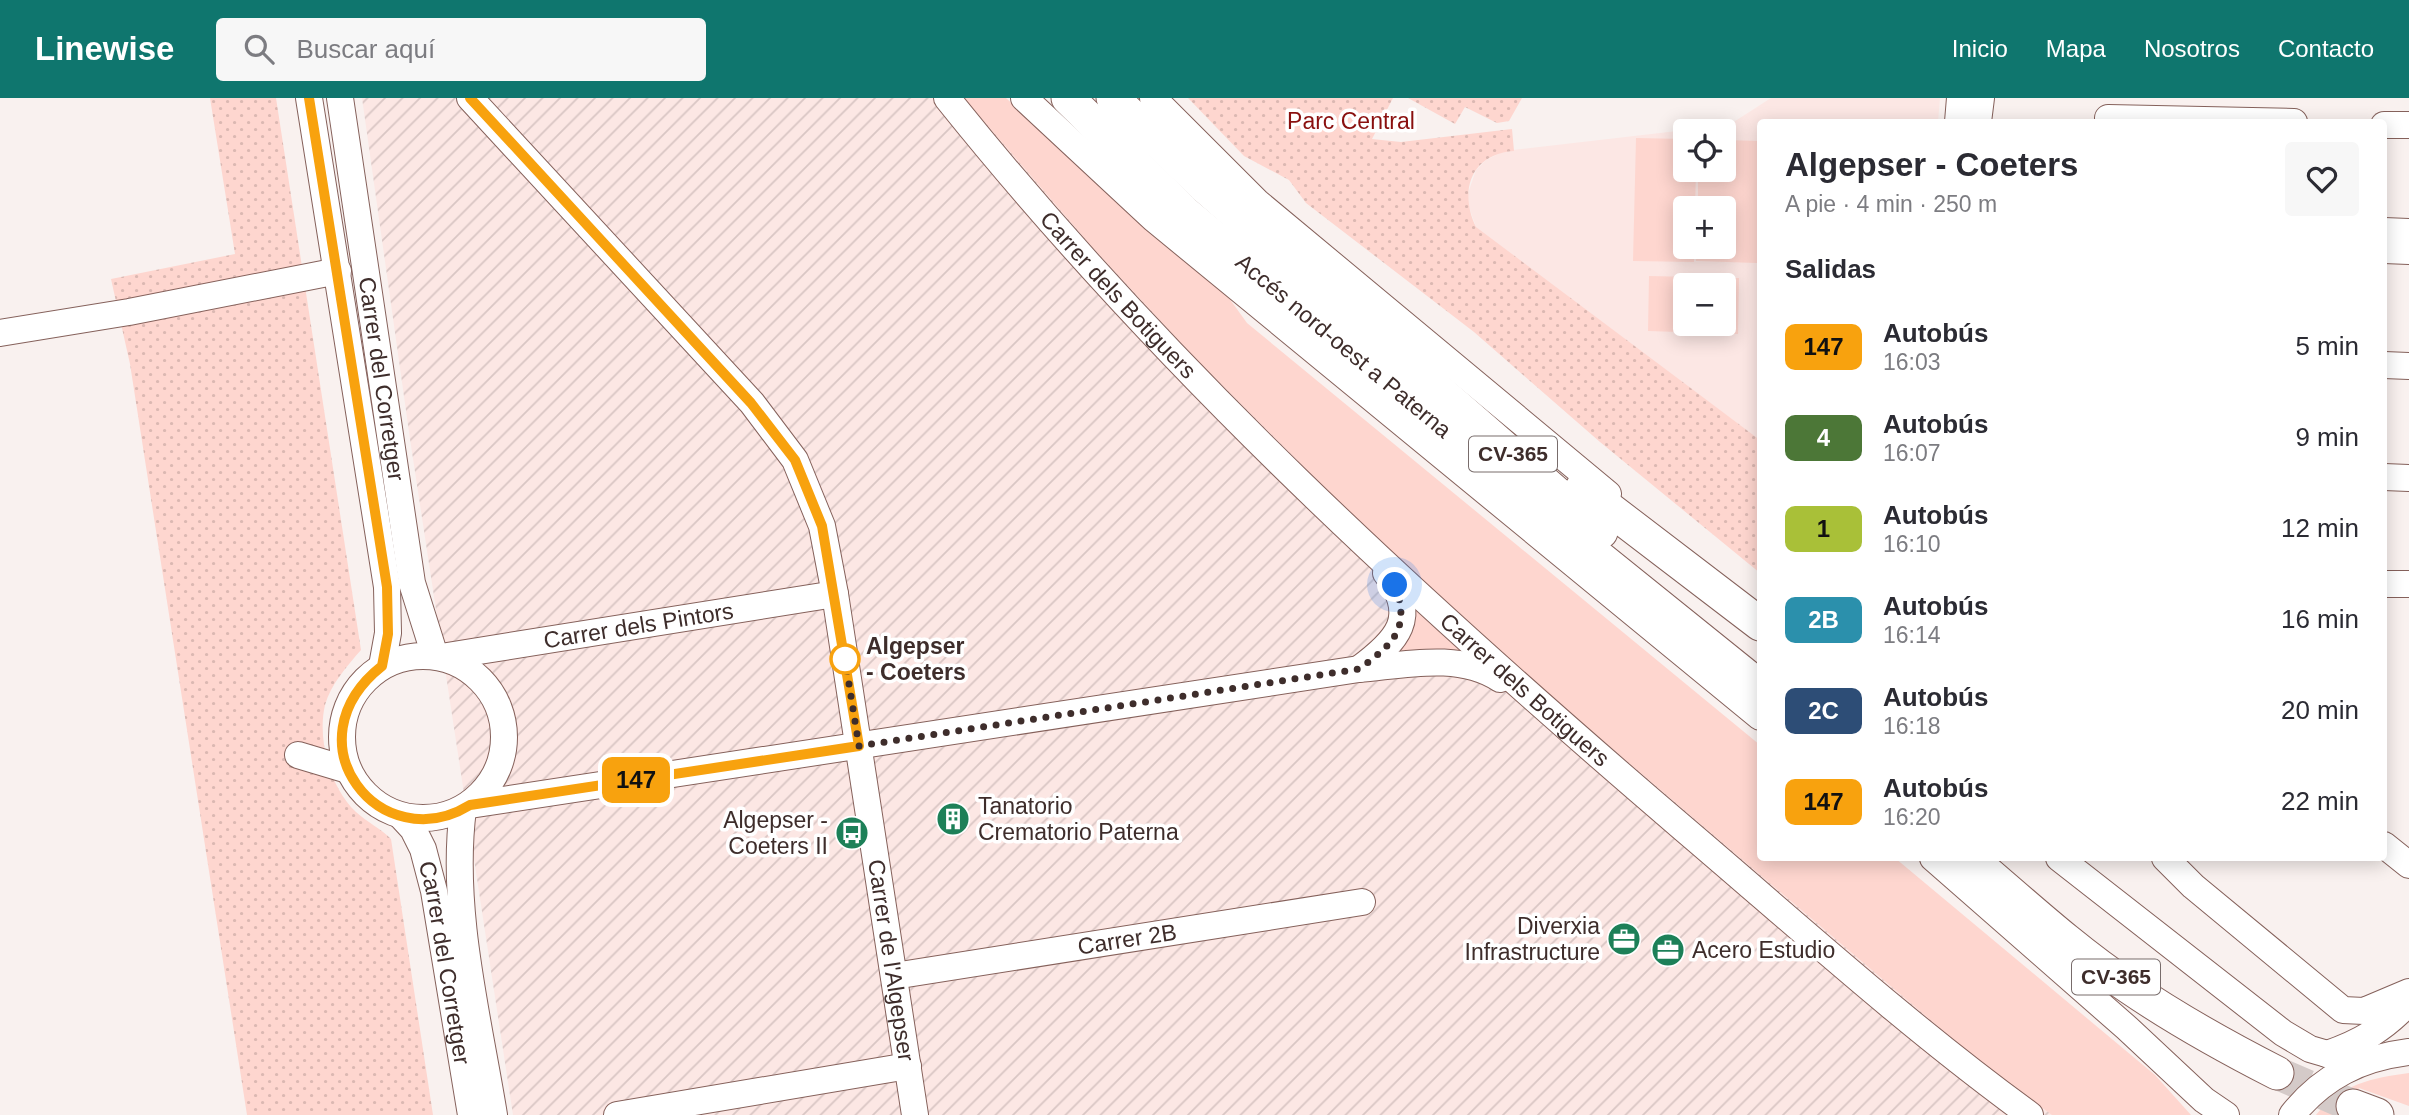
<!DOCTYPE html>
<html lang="es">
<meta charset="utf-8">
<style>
body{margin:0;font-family:Helvetica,sans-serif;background:#f7f7f7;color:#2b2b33;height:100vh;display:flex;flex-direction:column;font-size:26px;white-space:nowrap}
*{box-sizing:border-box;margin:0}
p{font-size:23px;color:#7c7c81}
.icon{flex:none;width:38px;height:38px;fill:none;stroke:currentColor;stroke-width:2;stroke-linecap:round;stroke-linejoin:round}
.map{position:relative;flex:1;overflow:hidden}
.panel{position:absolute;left:1757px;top:21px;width:630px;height:742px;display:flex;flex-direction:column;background:#fff;border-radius:7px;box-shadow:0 4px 18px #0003}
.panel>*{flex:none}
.badge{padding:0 14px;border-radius:10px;font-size:24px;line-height:46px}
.tools{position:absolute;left:1673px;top:21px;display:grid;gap:14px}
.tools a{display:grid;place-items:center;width:63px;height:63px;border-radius:7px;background:#fff;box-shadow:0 4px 18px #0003;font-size:35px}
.you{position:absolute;width:35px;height:35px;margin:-18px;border:5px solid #fff;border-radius:50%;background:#1a73e8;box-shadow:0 0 0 10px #1a73e833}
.map>.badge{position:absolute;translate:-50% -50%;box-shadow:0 0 0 4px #fff}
h2{padding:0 28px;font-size:26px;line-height:63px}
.round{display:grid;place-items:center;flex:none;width:74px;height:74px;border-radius:7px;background:#f7f7f7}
.overview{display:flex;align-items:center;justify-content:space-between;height:119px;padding:0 28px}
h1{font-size:33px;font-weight:700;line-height:52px}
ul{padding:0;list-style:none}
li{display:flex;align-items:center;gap:21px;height:91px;padding:0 28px}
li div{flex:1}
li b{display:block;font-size:26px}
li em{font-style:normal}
li .badge{min-width:77px;font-weight:700;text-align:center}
header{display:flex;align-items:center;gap:42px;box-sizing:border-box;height:98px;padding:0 35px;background:#0f766e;color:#fff}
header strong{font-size:33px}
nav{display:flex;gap:38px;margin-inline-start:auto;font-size:24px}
.search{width:490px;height:63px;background:#f7f7f7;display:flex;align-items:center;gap:18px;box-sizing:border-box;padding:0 24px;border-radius:7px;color:#7c7c81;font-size:26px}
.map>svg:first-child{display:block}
.built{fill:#fce7e4;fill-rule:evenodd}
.industrial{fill:url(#industrial-furrows)}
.grass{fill:#fed6cf;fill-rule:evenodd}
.park{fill:url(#park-dots)}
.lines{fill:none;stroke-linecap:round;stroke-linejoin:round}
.major-tunnel{stroke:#d4cac8;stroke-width:33;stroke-dasharray:33 17;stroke-linecap:butt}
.minor-casing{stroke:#85615b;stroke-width:28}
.major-casing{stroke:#85615b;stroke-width:35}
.minor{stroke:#fff;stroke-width:26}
.major{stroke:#fff;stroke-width:33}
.line-casing{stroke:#fff;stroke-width:16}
.line{stroke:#f8a20e;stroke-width:10}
.walk{stroke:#3e2d2b;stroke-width:7;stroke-dasharray:0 12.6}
.stop-dot{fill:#fff;stroke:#f8a20e;stroke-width:3.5}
.labels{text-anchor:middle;stroke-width:7;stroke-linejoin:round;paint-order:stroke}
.shield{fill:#fff;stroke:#786c6b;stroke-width:2}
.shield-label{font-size:21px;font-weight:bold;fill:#3e2d2b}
.park-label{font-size:23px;fill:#8a100f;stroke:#fff}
.street-label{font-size:23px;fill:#3e2d2b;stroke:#fff}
.stop-label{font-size:23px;font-weight:bold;fill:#3e2d2b;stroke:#fff;text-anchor:start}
.poi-label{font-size:23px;fill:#3e2d2b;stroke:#fff;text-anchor:start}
</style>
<header>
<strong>Linewise</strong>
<div class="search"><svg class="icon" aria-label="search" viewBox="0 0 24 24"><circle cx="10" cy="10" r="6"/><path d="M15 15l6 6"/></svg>Buscar aquí</div>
<nav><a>Inicio</a><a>Mapa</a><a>Nosotros</a><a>Contacto</a></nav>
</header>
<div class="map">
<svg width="2409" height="1017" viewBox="0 0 2409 1017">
<defs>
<pattern id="industrial-furrows" width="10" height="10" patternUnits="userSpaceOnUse" patternTransform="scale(1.75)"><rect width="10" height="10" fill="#fce7e4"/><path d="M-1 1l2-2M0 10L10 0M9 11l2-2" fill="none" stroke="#d9c6c4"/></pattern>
<pattern id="park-dots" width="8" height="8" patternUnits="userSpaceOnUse" patternTransform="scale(1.75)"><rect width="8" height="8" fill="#fed6cf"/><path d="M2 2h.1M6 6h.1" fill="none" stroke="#dbb8b2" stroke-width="1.8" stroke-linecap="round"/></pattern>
</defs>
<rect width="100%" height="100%" fill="#f9f1ef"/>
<path class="built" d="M1771,0h169l-2,24h-178v318l-272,-201 -12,-12 -10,-28 10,-29 10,-10 18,-9 225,-26zM1685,33h39v39h-39zM1685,110h39v39h-39zM1685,187h39v39h-39z"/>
<path class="industrial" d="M362,0h627l771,760 343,257h-1590l-103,-676z"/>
<g class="grass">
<path d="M964,0h42l122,112 93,77 26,36 513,422v113h135l260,217 36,40h-139l-78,-58 -440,-375 -184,-169 -156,-156 -101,-109z"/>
<path d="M1636,40l49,1v31h11l-1,38h-10v39h9v15l-61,-1z"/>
<path d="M1724,42l36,1 -3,122 -61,-2 1,-14h27v-39h-26v-38h26z"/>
<path d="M1649,178l90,2 -1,56 -90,-3zM1724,187v39h-39v-39z"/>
<path d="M1411,505l59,51 -19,-5 -56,6z"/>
<path d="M2409,975v33l-50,-18 -13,27h-30c25,-31 56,-37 93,-42z"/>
</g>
<g class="park">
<path d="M210,0h66l85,552c-14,16 -30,34 -36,55 -8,34 5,83 31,107 11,10 24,16 35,27l42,276h-186l-117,-751 -19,-85 124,-25z"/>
<path d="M1188,0h205l-21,41 29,3 111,-13 2,22c-44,3 -55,41 -38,76l284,213v133l-160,-131 -126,-110 -168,-129 -17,-23 -45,-24z"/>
<path d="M1408,0h114l-13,23 -12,2 -32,-16 -10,17z"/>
</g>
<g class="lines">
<path class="major-tunnel" d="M2277,975l76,33"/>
<defs>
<g id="minor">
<path d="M309,0l78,489 1,46 -6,33"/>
<path id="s1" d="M340,0l72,485 23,73"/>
<path id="s2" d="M470,0l282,305 43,57 27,66 13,68 80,521"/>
<path id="s3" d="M947,0c217,271 474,506 737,731 114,97 225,198 346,286"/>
<path d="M1024,0l130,121 606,498"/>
<path d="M1153,0l104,104 351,292"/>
<path d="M2108,20l186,4"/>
<path d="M1958,24l2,-24"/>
<path d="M1978,24l3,-24"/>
<path d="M2384,27h25"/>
<path d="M2384,133l25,1"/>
<path d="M2384,152l25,1"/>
<path d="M0,235l129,-21 209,-41"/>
<path d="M2384,267l25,1"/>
<path d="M2384,379l25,1"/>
<path d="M2384,486h25"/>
<circle cx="423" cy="639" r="81"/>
<path id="s4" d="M441,559l394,-63"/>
<path d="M1359,571c38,-28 61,-52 27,-96"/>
<path d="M298,657l50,15"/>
<path d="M470,707l889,-136c46,-4 100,-17 141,10"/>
<path d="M463,711c-13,100 15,207 31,306"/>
<path id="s5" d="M401,718l12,13 10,20 11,42 37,224"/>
<path d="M2384,747l25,20"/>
<path d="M1933,760l194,170 77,72 22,15"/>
<path d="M2059,760l224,175 27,16 48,14"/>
<path d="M2165,760l28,28 150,124 21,1 45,-19"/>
<path id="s6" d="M894,878l468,-74"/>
<path d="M2327,956c33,-11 58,-26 82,-52"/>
<path d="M617,1017l291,-49"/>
<path d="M2292,1017c31,-39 69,-57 117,-63"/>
</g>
<g id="major">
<path id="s7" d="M1068,0l118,116 353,295 221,178"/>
<path d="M1113,0l90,87 398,347"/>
<path d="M1582,390l178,136"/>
<path d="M1970,760c52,44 102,91 159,129 47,32 97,60 148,86"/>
<path d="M2353,1008l24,9"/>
</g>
</defs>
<use href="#minor" class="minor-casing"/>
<use href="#major" class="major-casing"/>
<use href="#minor" class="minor"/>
<use href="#major" class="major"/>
</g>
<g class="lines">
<defs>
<path id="line" d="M309,0l78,489 1,47 -6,32c-96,76 -1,194 88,139l389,-59 -37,-220 -27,-66 -44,-57 -281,-305"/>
</defs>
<use href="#line" class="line-casing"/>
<use href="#line" class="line"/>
<path class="walk" d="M845,561l14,87 500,-77c34,-25 52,-40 36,-84"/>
</g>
<defs>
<symbol id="building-disc" viewBox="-11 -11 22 22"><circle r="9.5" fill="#1d8058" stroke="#fff"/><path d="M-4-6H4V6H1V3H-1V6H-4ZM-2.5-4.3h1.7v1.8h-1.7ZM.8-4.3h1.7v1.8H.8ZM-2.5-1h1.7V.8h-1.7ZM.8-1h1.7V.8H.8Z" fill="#fff"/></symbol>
<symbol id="bus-disc" viewBox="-11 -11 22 22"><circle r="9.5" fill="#1d8058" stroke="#fff"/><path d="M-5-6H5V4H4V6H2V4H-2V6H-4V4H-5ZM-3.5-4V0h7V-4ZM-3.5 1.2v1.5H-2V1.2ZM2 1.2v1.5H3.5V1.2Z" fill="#fff"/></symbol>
<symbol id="office-disc" viewBox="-11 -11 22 22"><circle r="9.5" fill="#1d8058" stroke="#fff"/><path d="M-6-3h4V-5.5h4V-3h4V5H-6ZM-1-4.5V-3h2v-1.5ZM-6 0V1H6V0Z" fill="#fff"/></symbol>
</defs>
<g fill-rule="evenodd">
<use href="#building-disc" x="934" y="702" width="38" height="38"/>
<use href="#bus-disc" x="833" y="716" width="38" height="38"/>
<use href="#office-disc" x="1605" y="822" width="38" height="38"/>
<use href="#office-disc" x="1649" y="833" width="38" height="38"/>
</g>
<circle class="stop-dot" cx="845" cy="561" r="14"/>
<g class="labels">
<g class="shield">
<rect x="1469" y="338.5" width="88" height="35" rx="5"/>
<rect x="2072" y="861.5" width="88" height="35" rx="5"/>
</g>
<g class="shield-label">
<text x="1513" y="363">CV-365</text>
<text x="2116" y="886">CV-365</text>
</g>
<g class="park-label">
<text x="1351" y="31">Parc Central</text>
</g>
<g class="street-label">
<text dy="8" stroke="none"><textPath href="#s3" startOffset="261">Carrer dels Botiguers</textPath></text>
<text dy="8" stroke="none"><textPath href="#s7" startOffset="371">Accés nord-oest a Paterna</textPath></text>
<text dy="8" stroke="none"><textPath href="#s1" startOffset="284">Carrer del Corretger</textPath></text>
<text dy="8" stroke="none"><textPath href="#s4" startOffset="200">Carrer dels Pintors</textPath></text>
<text dy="8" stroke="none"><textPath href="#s3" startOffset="828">Carrer dels Botiguers</textPath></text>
<text dy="8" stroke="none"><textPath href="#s6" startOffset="236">Carrer 2B</textPath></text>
<text dy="8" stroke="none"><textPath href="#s2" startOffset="998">Carrer de l'Algepser</textPath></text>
<text dy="8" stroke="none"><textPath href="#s5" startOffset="156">Carrer del Corretger</textPath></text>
</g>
<g class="stop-label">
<text x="866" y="556">Algepser<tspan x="866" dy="26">- Coeters</tspan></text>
</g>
<g class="poi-label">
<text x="978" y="716">Tanatorio<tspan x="978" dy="26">Crematorio Paterna</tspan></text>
<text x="828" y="730" text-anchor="end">Algepser -<tspan x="828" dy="26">Coeters II</tspan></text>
<text x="1600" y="836" text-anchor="end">Diverxia<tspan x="1600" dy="26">Infrastructure</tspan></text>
<text x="1692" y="860">Acero Estudio</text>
</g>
</g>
</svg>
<div class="tools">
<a><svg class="icon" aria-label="locate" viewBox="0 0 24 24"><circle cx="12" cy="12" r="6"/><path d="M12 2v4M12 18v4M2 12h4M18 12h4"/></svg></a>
<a>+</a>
<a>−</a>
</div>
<div class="you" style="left:1395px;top:487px"></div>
<b class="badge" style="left:636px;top:682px;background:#f8a20e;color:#111">147</b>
<section class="panel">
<div class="overview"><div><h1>Algepser - Coeters</h1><p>A pie · 4 min · 250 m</p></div><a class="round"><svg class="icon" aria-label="heart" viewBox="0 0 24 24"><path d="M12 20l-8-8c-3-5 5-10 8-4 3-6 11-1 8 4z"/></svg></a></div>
<h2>Salidas</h2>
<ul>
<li><span class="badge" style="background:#f8a20e;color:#111">147</span><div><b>Autobús</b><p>16:03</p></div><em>5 min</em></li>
<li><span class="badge" style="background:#4c7737;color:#fff">4</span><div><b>Autobús</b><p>16:07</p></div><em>9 min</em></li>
<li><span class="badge" style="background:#a9c038;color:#111">1</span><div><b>Autobús</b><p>16:10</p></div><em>12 min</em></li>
<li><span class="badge" style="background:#2b90ac;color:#fff">2B</span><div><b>Autobús</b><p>16:14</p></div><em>16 min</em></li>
<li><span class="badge" style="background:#2d4d76;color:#fff">2C</span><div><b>Autobús</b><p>16:18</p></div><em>20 min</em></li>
<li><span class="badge" style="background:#f8a20e;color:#111">147</span><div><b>Autobús</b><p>16:20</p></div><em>22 min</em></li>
</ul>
</section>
</div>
